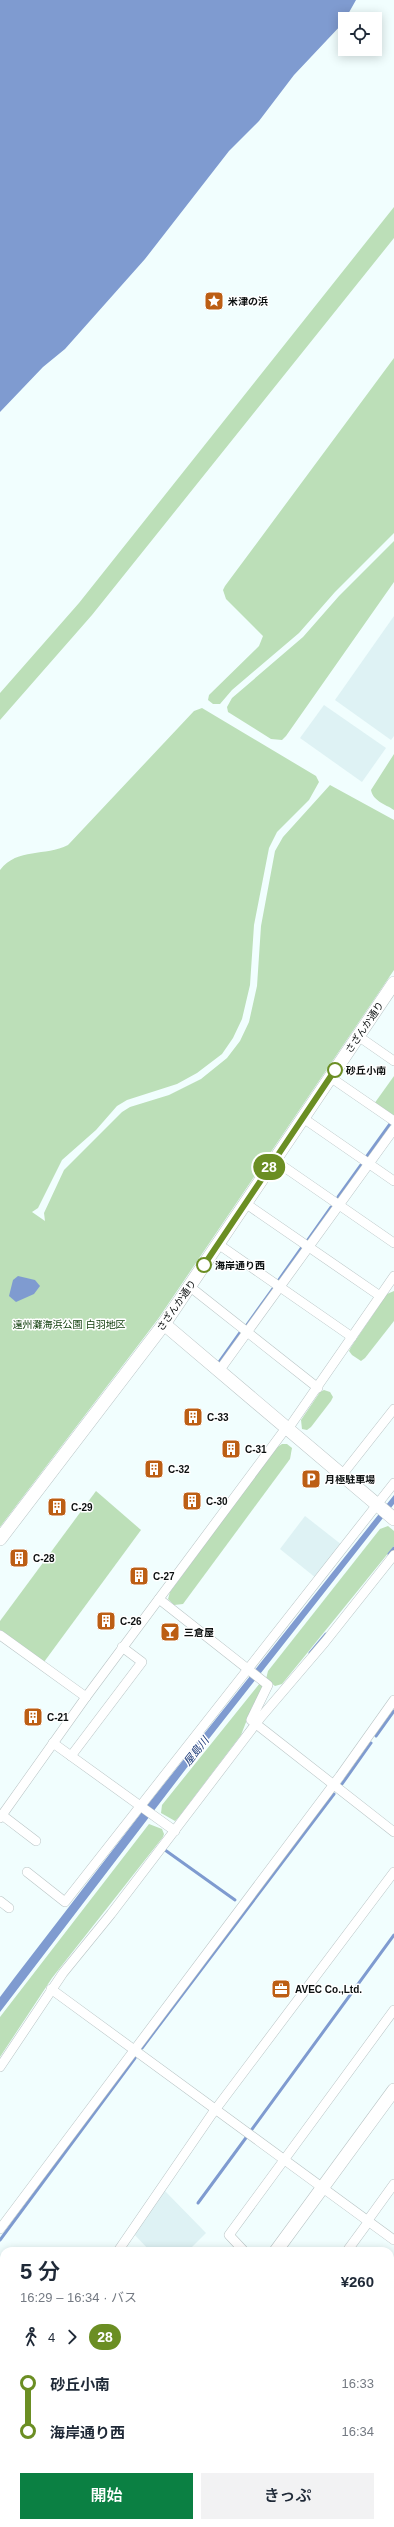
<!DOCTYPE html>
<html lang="ja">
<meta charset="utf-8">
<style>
body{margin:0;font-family:Helvetica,"Noto Sans JP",sans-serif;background:#f2f2f3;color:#1f2937;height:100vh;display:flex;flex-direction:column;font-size:15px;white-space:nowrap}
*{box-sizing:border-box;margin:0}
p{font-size:13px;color:#747a83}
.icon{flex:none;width:22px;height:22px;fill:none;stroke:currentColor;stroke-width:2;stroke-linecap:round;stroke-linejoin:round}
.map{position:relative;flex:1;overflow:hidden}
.details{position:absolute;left:0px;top:2247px;width:394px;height:280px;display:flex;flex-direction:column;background:#fff;border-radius:12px 12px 0 0;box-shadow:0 2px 10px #0003}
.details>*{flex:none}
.badge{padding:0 8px;border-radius:13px;font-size:14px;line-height:26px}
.tools{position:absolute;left:338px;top:12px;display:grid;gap:8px}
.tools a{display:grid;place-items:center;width:44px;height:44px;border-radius:0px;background:#fff;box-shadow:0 2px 10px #0003;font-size:20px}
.map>.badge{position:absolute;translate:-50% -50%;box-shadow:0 0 0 2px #fff}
.legs{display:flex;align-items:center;gap:6px;height:44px;padding:0 20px;font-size:13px}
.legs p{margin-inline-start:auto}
.head{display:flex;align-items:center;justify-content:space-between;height:68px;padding:0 20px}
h1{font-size:22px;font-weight:600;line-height:30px}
.button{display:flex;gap:8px;margin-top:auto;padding:8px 20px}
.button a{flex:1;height:46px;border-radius:0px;background:#0b8043;color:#fff;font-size:16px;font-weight:600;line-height:46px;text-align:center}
.button a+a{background:#f2f2f3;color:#1f2937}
ul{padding:0 20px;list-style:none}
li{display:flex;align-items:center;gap:14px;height:48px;font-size:15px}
li i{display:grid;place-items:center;width:6px;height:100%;margin:0 5px;background:currentColor}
li i::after{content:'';width:10px;height:10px;margin:-5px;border:3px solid;border-radius:50%;background:#fff}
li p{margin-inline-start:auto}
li:first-child i{background:linear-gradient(#0000 50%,currentColor 0)}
li:last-child i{background:linear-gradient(currentColor 50%,#0000 0)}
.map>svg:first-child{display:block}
.built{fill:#def2f4}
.green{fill:#bcdfb8}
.water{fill:#7f9bd0}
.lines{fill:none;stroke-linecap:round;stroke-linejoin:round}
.stream{stroke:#7f9bd0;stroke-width:3}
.street-casing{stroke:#b9c4c5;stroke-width:10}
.secondary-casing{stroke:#b9c4c5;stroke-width:14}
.street{stroke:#fff;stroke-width:9}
.secondary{stroke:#fff;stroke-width:13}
.line-1-casing{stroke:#fff;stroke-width:9}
.line-1{stroke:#6b8e23;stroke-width:6}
.stop-1-dot{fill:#fff;stroke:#6b8e23;stroke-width:2}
.labels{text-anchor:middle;stroke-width:3;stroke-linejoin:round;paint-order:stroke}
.poi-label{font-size:10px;font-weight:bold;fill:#0c1010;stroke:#fff;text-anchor:start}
.street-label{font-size:10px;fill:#0c1010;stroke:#fff}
.stop-label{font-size:10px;font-weight:bold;fill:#0c1010;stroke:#fff;text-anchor:start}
.park-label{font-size:10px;fill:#0a3806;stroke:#fff}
.water-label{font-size:11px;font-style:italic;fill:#1c3b7a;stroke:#fff}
</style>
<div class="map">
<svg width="394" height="2527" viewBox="0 0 394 2527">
<rect width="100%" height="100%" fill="#f1fefe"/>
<g class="built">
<path d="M394,616v120l-3,4 -56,-40z"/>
<path d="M324,705l62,43 -24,34 -62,-44z"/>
<path d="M305,1516l37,29 -26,33 -36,-29z"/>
<path d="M163,2189l43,44 -18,18h-38l-16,-17z"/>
</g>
<g class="green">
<path d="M394,207v31l-302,377 -92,105v-27l79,-90z"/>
<path d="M394,358v175l-59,59 -36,41 -67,57 -12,14h-7l-5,-4 1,-5 50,-49 4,-10 -37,-37 -3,-9 2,-4z"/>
<path d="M394,541v41l-108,154 -4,4 -11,-1 -43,-27 -1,-5 5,-9 71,-61 36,-41z"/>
<path d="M202,708l114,68 3,6 -10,18 -32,32 -8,16 -15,77 -4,60 -8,34 -9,19 -11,16 -25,19 -20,11 -50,16 -10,6 -21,24 -34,30 -24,48 -6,4 13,9 -1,-8 20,-43 58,-58 8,-5 39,-12 32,-16 26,-21 13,-17 9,-19 8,-36 4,-60 14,-75 8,-14 47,-52 64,35v150l-236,349 -158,208v-657c18,-23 45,-13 68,-25l126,-134z"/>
<path d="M394,754v56c-9,-6 -21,-9 -23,-20z"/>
<path d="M394,1076v40l-20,-12z"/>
<path d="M394,1291v30l-29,37 -4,3 -9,-6 -3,-4 2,-4 36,-53z"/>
<path d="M324,1390l6,2 3,5 -2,4 -20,26 -4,3 -5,-1 -1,-9 19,-28z"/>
<path d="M282,1444h5l5,4 -2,11 -107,145 -9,1 -6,-6 2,-7 106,-144z"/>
<path d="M96,1491l45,39 -97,132 -44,-32v-9z"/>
<path d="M388,1526l6,5v15l-112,138 -7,2 -9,-7 2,-8 112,-142z"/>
<path d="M260,1683l3,4 -11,20 -11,28 -63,83 -3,3 -14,-8 1,-8z"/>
<path d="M149,1824l13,5 2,5 -1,3 -111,141 -52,79v-40z"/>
</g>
<g class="water">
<path d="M0,0h356l-13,23 -49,52 -35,46 -30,30 -84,108 -80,90 -22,18 -43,45z"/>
<path d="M18,1276l17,4 5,6 -6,8 -18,8 -7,-6 4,-16z"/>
<path d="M394,1495v9l-186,236 -208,272v-15l15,-20 130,-169z"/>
</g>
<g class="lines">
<g class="stream">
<path d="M367,1156l23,-32"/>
<path d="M338,1197l23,-32"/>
<path d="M307,1241l24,-34"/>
<path d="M278,1281l24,-34"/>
<path d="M246,1326l28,-39"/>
<path d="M219,1362l22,-31"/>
<path d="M389,1554l5,-6"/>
<path d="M310,1653l16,-19"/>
<path d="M376,1736l18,-25"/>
<path d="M342,1784l29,-41"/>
<path d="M165,1850l70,50"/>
<path d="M142,2048l192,-254"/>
<path d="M250,2132l144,-197"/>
<path d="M198,2203l50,-68"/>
<path d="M0,2240l135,-182"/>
</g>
<defs>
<g id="street">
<path d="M358,1036l36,25"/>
<path d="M330,1077l64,44"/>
<path d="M303,1118l91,63"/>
<path d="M274,1160l120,83"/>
<path d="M245,1203l135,93"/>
<path d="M218,1244l134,93"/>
<path d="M189,1286l129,102"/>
<path d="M219,1371l175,-242"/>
<path d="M288,1429l106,-153"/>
<path d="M342,1475l52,-66"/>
<path d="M159,1599l109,86 -17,35 143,112"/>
<path d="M0,1635l86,62"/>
<path d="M53,1743l122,88"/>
<path d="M71,1756l71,-94 -20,-15"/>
<path d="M2,1815l34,26"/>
<path d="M0,1818l86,-121 200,-269"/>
<path d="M27,1872l38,30 329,-419"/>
<path d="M0,1901l9,7"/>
<path d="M51,1989l343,251"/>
<path d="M0,2067l63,-94 48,-59 150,-197 64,-75 69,-87"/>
<path d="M368,2220l26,-36"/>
<path d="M0,2229l340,-453 54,-76"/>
<path d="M118,2251l94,-137 182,-242"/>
<path d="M244,2251l-15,-16 165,-225"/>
<path d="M347,2251l22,-30"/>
<path d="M0,2348l4,3"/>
<path d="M390,2387l4,-3"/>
<path d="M390,2458l4,-2"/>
<path d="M0,2490l4,-9"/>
<path d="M337,2523l4,4"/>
<path d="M0,2524l2,3"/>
<path d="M22,2527l4,-4"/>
<path d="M291,2527l6,-4"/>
</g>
<g id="secondary">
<path d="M164,1324l230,195"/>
<path d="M0,1539l164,-215 230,-341"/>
<path d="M276,2251l118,-161"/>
</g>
</defs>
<use href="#street" class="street-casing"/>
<use href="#secondary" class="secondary-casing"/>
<use href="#street" class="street"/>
<use href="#secondary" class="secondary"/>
</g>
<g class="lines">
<defs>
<path id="line-1" d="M204,1265l131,-195"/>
</defs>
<use href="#line-1" class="line-1-casing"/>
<use href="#line-1" class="line-1"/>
</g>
<defs>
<symbol id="sight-square" viewBox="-11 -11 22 22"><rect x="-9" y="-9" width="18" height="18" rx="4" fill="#bc5e14" stroke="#fff"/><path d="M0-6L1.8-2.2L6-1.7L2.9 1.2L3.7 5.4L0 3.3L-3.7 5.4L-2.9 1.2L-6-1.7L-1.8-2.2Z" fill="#fff"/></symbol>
<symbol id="building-square" viewBox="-11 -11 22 22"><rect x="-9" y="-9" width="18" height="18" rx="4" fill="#bc5e14" stroke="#fff"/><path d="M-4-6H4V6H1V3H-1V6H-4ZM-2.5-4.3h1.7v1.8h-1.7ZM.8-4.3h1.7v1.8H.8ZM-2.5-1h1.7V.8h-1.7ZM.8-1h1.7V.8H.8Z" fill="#fff"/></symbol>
<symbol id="parking-square" viewBox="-11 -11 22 22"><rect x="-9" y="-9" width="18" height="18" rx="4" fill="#bc5e14" stroke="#fff"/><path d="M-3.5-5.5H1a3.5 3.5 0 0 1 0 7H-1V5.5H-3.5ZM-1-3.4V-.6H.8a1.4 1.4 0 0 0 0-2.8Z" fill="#fff"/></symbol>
<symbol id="bar-square" viewBox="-11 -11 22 22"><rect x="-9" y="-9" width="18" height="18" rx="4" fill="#bc5e14" stroke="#fff"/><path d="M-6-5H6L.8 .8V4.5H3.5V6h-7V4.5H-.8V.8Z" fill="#fff"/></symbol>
<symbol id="office-square" viewBox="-11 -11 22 22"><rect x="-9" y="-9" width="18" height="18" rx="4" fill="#bc5e14" stroke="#fff"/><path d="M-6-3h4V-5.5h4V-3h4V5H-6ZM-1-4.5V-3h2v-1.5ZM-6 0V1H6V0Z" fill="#fff"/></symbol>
</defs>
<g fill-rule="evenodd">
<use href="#sight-square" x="203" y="290" width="22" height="22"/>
<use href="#building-square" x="182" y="1406" width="22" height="22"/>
<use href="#building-square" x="220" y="1438" width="22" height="22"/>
<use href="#building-square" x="143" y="1458" width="22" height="22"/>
<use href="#parking-square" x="300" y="1468" width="22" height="22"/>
<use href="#building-square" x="181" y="1490" width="22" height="22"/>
<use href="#building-square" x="46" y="1496" width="22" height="22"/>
<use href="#building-square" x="8" y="1547" width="22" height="22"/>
<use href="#building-square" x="128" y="1565" width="22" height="22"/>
<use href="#building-square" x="95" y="1610" width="22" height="22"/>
<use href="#bar-square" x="159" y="1621" width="22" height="22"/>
<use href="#building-square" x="22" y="1706" width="22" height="22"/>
<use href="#office-square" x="270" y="1978" width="22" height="22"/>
</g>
<g class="stop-1-dot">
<circle cx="335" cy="1070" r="7"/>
<circle cx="204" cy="1265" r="7"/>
</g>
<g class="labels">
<g class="poi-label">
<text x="228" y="305">米津の浜</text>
<text x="207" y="1421">C-33</text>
<text x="245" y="1453">C-31</text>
<text x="168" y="1473">C-32</text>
<text x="325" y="1483">月極駐車場</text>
<text x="206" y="1505">C-30</text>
<text x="71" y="1511">C-29</text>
<text x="33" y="1562">C-28</text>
<text x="153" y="1580">C-27</text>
<text x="120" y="1625">C-26</text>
<text x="184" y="1636">三倉屋</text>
<text x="47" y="1721">C-21</text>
<text x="295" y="1993">AVEC Co.,Ltd.</text>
</g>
<g class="street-label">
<text transform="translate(364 1027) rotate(-56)" y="4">さざんか通り</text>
<text transform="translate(176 1305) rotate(-55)" y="4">さざんか通り</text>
</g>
<g class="stop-label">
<text x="346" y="1074">砂丘小南</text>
<text x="215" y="1269">海岸通り西</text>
</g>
<g class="park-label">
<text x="69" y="1328">遠州灘海浜公園 白羽地区</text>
</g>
<g class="water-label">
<text transform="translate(196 1751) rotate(-52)" y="4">屋島川</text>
</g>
</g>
</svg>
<div class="tools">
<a><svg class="icon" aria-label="locate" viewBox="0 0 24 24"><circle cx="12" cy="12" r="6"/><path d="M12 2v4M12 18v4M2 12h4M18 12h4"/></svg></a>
</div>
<b class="badge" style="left:269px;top:1167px;background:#6b8e23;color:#fff">28</b>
<section class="details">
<div class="head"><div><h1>5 分</h1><p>16:29 – 16:34 · バス</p></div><b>¥260</b></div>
<div class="legs"><svg class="icon" aria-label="walk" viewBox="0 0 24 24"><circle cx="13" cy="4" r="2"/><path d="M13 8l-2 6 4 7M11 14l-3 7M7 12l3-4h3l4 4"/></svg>4<svg class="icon" aria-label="forward" viewBox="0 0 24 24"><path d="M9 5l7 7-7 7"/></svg><b class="badge" style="background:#6b8e23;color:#fff">28</b></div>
<ul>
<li><i style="color:#6b8e23"></i><b>砂丘小南</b><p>16:33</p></li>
<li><i style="color:#6b8e23"></i><b>海岸通り西</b><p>16:34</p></li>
</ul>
<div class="button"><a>開始</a><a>きっぷ</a></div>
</section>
</div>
